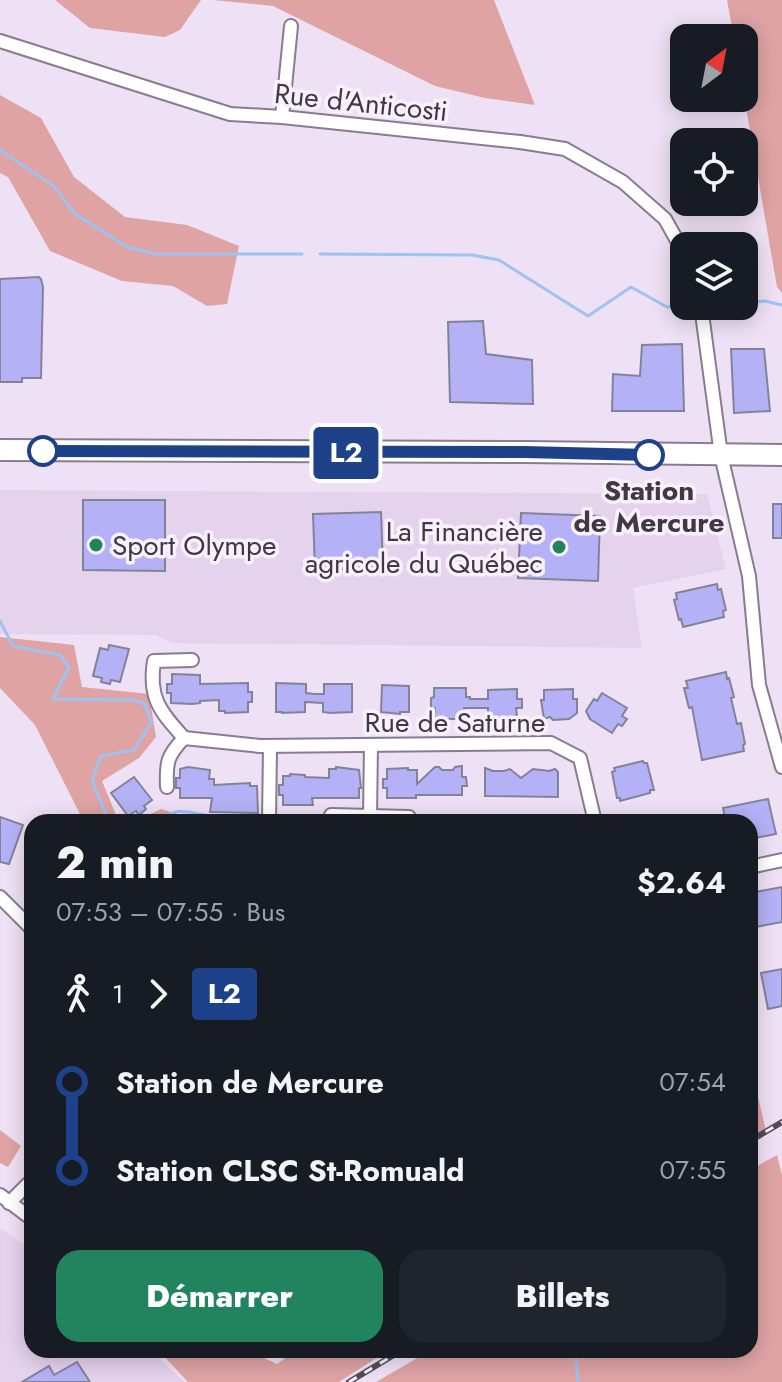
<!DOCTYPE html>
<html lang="fr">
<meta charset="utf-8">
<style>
body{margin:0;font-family:Jost,sans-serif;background:#20242c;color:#f1f3f6;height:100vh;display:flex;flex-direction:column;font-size:30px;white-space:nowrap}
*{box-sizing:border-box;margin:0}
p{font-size:26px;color:#9ea1a6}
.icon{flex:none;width:44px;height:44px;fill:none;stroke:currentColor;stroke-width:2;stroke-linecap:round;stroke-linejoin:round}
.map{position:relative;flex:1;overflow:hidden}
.drawer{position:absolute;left:24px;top:814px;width:734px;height:544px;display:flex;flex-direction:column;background:#171b24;border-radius:24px;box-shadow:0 4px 20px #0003}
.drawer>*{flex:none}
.badge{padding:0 16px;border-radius:6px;font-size:28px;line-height:52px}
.needle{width:52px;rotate:32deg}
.tools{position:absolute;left:670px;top:24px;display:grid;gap:16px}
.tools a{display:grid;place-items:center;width:88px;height:88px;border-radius:16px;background:#171b24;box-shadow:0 4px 20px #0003;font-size:40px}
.map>.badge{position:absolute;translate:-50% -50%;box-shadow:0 0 0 4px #fff}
.legs{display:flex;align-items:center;gap:12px;height:88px;padding:0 32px;font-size:26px}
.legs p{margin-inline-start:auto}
.summary{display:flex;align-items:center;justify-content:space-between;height:136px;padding:0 32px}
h1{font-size:44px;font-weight:800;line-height:60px}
.button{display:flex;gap:16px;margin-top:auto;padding:16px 32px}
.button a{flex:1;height:92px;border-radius:24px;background:#21845e;color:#fff;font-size:32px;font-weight:800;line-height:92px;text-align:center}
.button a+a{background:#20242c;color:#f1f3f6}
ul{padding:0 32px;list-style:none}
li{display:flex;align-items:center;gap:28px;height:88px;font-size:30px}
li i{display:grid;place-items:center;width:12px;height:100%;margin:0 10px;background:currentColor}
li i::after{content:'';width:20px;height:20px;margin:-10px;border:6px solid;border-radius:50%;background:#171b24}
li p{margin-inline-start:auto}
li:first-child i{background:linear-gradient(#0000 50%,currentColor 0)}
li:last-child i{background:linear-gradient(currentColor 50%,#0000 0)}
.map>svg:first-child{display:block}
.built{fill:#e5d2ed}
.green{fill:#dfa3a4}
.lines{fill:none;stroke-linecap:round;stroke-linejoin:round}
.stream{stroke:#9ec3f3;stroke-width:3}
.building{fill:#b4b1f7;stroke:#838398;stroke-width:2}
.minor-casing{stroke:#897c8e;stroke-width:16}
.primary-casing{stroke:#897c8e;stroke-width:24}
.minor{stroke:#fff;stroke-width:12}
.primary{stroke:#fff;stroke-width:20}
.rail-casing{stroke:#534c56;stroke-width:6}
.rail{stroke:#f9f0fd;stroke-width:3;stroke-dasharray:9;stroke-linecap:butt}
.line-1-casing{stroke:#fff;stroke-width:18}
.line-1{stroke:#1e4289;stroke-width:12}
.stop-1-dot{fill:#fff;stroke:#1e4289;stroke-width:4}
.poi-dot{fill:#21845e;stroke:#f9f0fd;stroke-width:3}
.labels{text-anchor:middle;stroke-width:7;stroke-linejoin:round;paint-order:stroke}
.street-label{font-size:28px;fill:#3f3941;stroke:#f9f0fd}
.stop-label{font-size:28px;font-weight:bold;fill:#3f3941;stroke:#f9f0fd}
.poi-label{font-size:28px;fill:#3f3941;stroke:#f9f0fd;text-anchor:end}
</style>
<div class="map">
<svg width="782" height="1382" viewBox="0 0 782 1382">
<rect width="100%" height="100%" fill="#efe1f5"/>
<g class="built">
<path d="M0,490l707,4 19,75 -93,19 9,60 -470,-5 -16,-8 -156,-1z"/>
<path d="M0,1228l32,22v100h119l33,32h-184z"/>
</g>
<g class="green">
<path d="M55,0h146l-21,30 -15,7 -75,-9z"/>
<path d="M213,0h281l41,105 -50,-7 -50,-12 -162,-80z"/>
<path d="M727,0h55v293l-5,-6 -33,-191v-58h-10z"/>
<path d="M0,95l41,23 33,59 51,40 62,8 52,21 -12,58 -20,2 -34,-20 -51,-5 -72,-30 -42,-74 -8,-4z"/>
<path d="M0,637l74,8 8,42 67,7 7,43 -17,21 -37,23 17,41h-35l-49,-97 -35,-37z"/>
<path d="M161,809l42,13h-70z"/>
<path d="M750,1063l16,68 -16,10z"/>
<path d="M0,1130l21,16 -13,21 -8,-4z"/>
<path d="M777,1155l5,20v207h-406l55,-32h319v-180z"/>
<path d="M158,1350h89l30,14 19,-14h93l-50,32h-151z"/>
</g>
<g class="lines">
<g class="stream">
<path d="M0,150l54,36 20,27 53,34 29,7h146"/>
<path d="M320,254l152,1 27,5 89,56 43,-29 36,20 24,-1"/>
<path d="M744,303l21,-2 17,4"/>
<path d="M0,621l13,25 47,9 9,12 -16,32 81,1 11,4 6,19 -17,27 -33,6 -9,24 17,42"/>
<path d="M159,822c17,-15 25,-11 46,-7l4,7"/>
<path d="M574,1350l2,6 2,26"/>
</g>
</g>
<g class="building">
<path d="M39,277l2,2 2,8 -2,91h-19v4h-22v-103z"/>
<path d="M483,321l3,33 46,6 1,44 -83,-2 -2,-80z"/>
<path d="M682,344l2,67h-72l1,-37 27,2 2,-31z"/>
<path d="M731,349h33l6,62 -36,2z"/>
<path d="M83,500h82v71l-82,-1z"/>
<rect x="773" y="504" width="9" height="34"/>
<path d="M381,512l2,56 -68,2 -2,-56z"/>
<path d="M521,513l79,3 -2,65 -80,-3z"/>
<path d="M717,584l1,6 3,-1 5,21 -3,1 1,6 -41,10 -2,-8 -2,1 -5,-20 3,-1 -1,-6z"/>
<path d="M109,645l20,4 -9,33 -9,-2 -1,4 -9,-2 1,-4 -9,-2 7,-28 8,2z"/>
<path d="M726,672l1,7 2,-1 5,19 -3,1 6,26 4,-1 4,21 -2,1 1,6 -42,9 -10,-53 -3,1 -5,-20h4l-2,-7z"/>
<path d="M172,674l28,1v9l48,-1v9h4v10h-4v10l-23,1v-2h-6v-11l-19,1v2l-8,1 -21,-1v-10h-4v-9h5z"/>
<path d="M276,683l30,1v9l9,1h9v-10h28v28l-22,1 -7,-1v-9l-18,-1v10l-23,1v-1h-6z"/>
<path d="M382,685l27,1v26h-9v2l-19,-2z"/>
<path d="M434,688h32v9h4v2h18v-9l29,-1v10h5v9h-6l1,7 -10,5 -10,-1 -3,-2 -6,2v-11h-24v7l-9,4h-10l-2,-2 -8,2v-11h-4v-10l3,-1z"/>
<path d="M573,689v10h4v14l-8,6 -16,1 -3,-3 -6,2 -3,-19h3v-10z"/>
<path d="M602,693l25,15 -5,8 5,3 -5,7 -4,-2 -6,9 -22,-14 -4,-8 8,-12 3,2z"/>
<path d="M643,761l1,2h3l7,27h-4v3l-30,8v-3h-3l-5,-26 3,-1 -1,-3z"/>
<path d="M462,766v11h4l1,9h-5v9h-46v3h-29v-10h-4v-9h4v-10l21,-1v2h9v14l18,-17h4l3,3h11l2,-3z"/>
<path d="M188,767l22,3 -1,9h5v6l36,-2v3h7l1,27 -48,-1 2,-14h-32v-10h-4v-10h4v-9z"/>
<path d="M336,767l23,3 2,18h-2v10h-47l1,7h-30v-10h-4v-10h4v-9h7v-2l15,1v2l24,1v-9h7z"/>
<path d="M485,768l8,3h11l6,-2 11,9 12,-9 16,2 6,-2 3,3v25l-73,-1z"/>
<path d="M134,777l18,23 -8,6 2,3 -7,6 -3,-4 -8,5 -17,-23z"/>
<path d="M768,799l8,35 -26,5v-17h-24l-3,-14z"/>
<path d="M0,817l23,8 -14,39 -9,-2z"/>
<path d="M782,887v35l-32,6v-35z"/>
<path d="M782,969v37l-14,3 -7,-36z"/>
<path d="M77,1362l13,20h-68l27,-16 5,9z"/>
</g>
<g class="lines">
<defs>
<g id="minor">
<path d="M0,41l230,73 52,3 238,25 45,7 58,33 42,37 19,34"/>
<path d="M282,117l9,-91"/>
<path d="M701,306l20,149 28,121 10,109 23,82"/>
<path d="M184,738c-23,-26 -36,-39 -30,-77l38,-1"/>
<path d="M167,787c-1,-25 0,-31 17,-49l76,8 291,-3 29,15 15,64"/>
<path d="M331,815l78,2"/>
<path d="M370,816l1,-71"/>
<path d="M269,822l1,-76"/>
<path d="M750,867l32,-7"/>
<path d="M0,897l32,32"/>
<path d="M0,1195l32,24"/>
<path d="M9,1203l23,-23"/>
</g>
<path id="primary" d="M0,450l524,2 258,3"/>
</defs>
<use href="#minor" class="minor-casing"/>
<use href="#primary" class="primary-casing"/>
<use href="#minor" class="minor"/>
<use href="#primary" class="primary"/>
<defs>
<g id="rail">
<path d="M750,1141l32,-19"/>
<path d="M349,1382l53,-32"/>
</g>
</defs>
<use href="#rail" class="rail-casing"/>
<use href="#rail" class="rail"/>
</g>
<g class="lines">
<defs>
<path id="line-1" d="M43,451l481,1 125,3"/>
</defs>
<use href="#line-1" class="line-1-casing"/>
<use href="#line-1" class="line-1"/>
</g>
<g class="stop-1-dot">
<circle cx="43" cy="451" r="14"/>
<circle cx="649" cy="455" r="14"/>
</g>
<g class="poi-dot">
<circle cx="96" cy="545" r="8"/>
<circle cx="559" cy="547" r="8"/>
</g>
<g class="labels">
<g class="street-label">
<text transform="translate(361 102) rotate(6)" y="10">Rue d'Anticosti</text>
<text x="455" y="732">Rue de Saturne</text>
</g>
<g class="stop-label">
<text x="649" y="500">Station<tspan x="649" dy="32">de Mercure</tspan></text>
</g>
<g class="poi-label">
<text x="543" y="541">La Financière<tspan x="543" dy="32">agricole du Québec</tspan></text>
<text x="112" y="555" text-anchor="start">Sport Olympe</text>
</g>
</g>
</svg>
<div class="tools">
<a><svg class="needle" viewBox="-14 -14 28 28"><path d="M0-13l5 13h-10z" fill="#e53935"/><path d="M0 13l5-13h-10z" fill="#9ea1a6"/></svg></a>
<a><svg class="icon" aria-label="locate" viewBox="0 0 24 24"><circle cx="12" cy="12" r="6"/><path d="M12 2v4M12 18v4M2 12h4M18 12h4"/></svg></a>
<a><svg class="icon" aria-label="layers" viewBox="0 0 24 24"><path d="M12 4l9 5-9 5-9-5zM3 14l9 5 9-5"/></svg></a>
</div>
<b class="badge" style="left:346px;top:453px;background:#1e4289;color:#fff">L2</b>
<section class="drawer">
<div class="summary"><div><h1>2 min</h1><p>07:53 – 07:55 · Bus</p></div><b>$2.64</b></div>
<div class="legs"><svg class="icon" aria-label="walk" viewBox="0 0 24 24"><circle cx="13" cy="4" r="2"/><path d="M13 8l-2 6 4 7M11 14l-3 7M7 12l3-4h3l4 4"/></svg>1<svg class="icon" aria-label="forward" viewBox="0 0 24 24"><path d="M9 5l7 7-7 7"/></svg><b class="badge" style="background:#1e4289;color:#fff">L2</b></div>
<ul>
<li><i style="color:#1e4289"></i><b>Station de Mercure</b><p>07:54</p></li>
<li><i style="color:#1e4289"></i><b>Station CLSC St-Romuald</b><p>07:55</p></li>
</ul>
<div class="button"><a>Démarrer</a><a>Billets</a></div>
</section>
</div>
